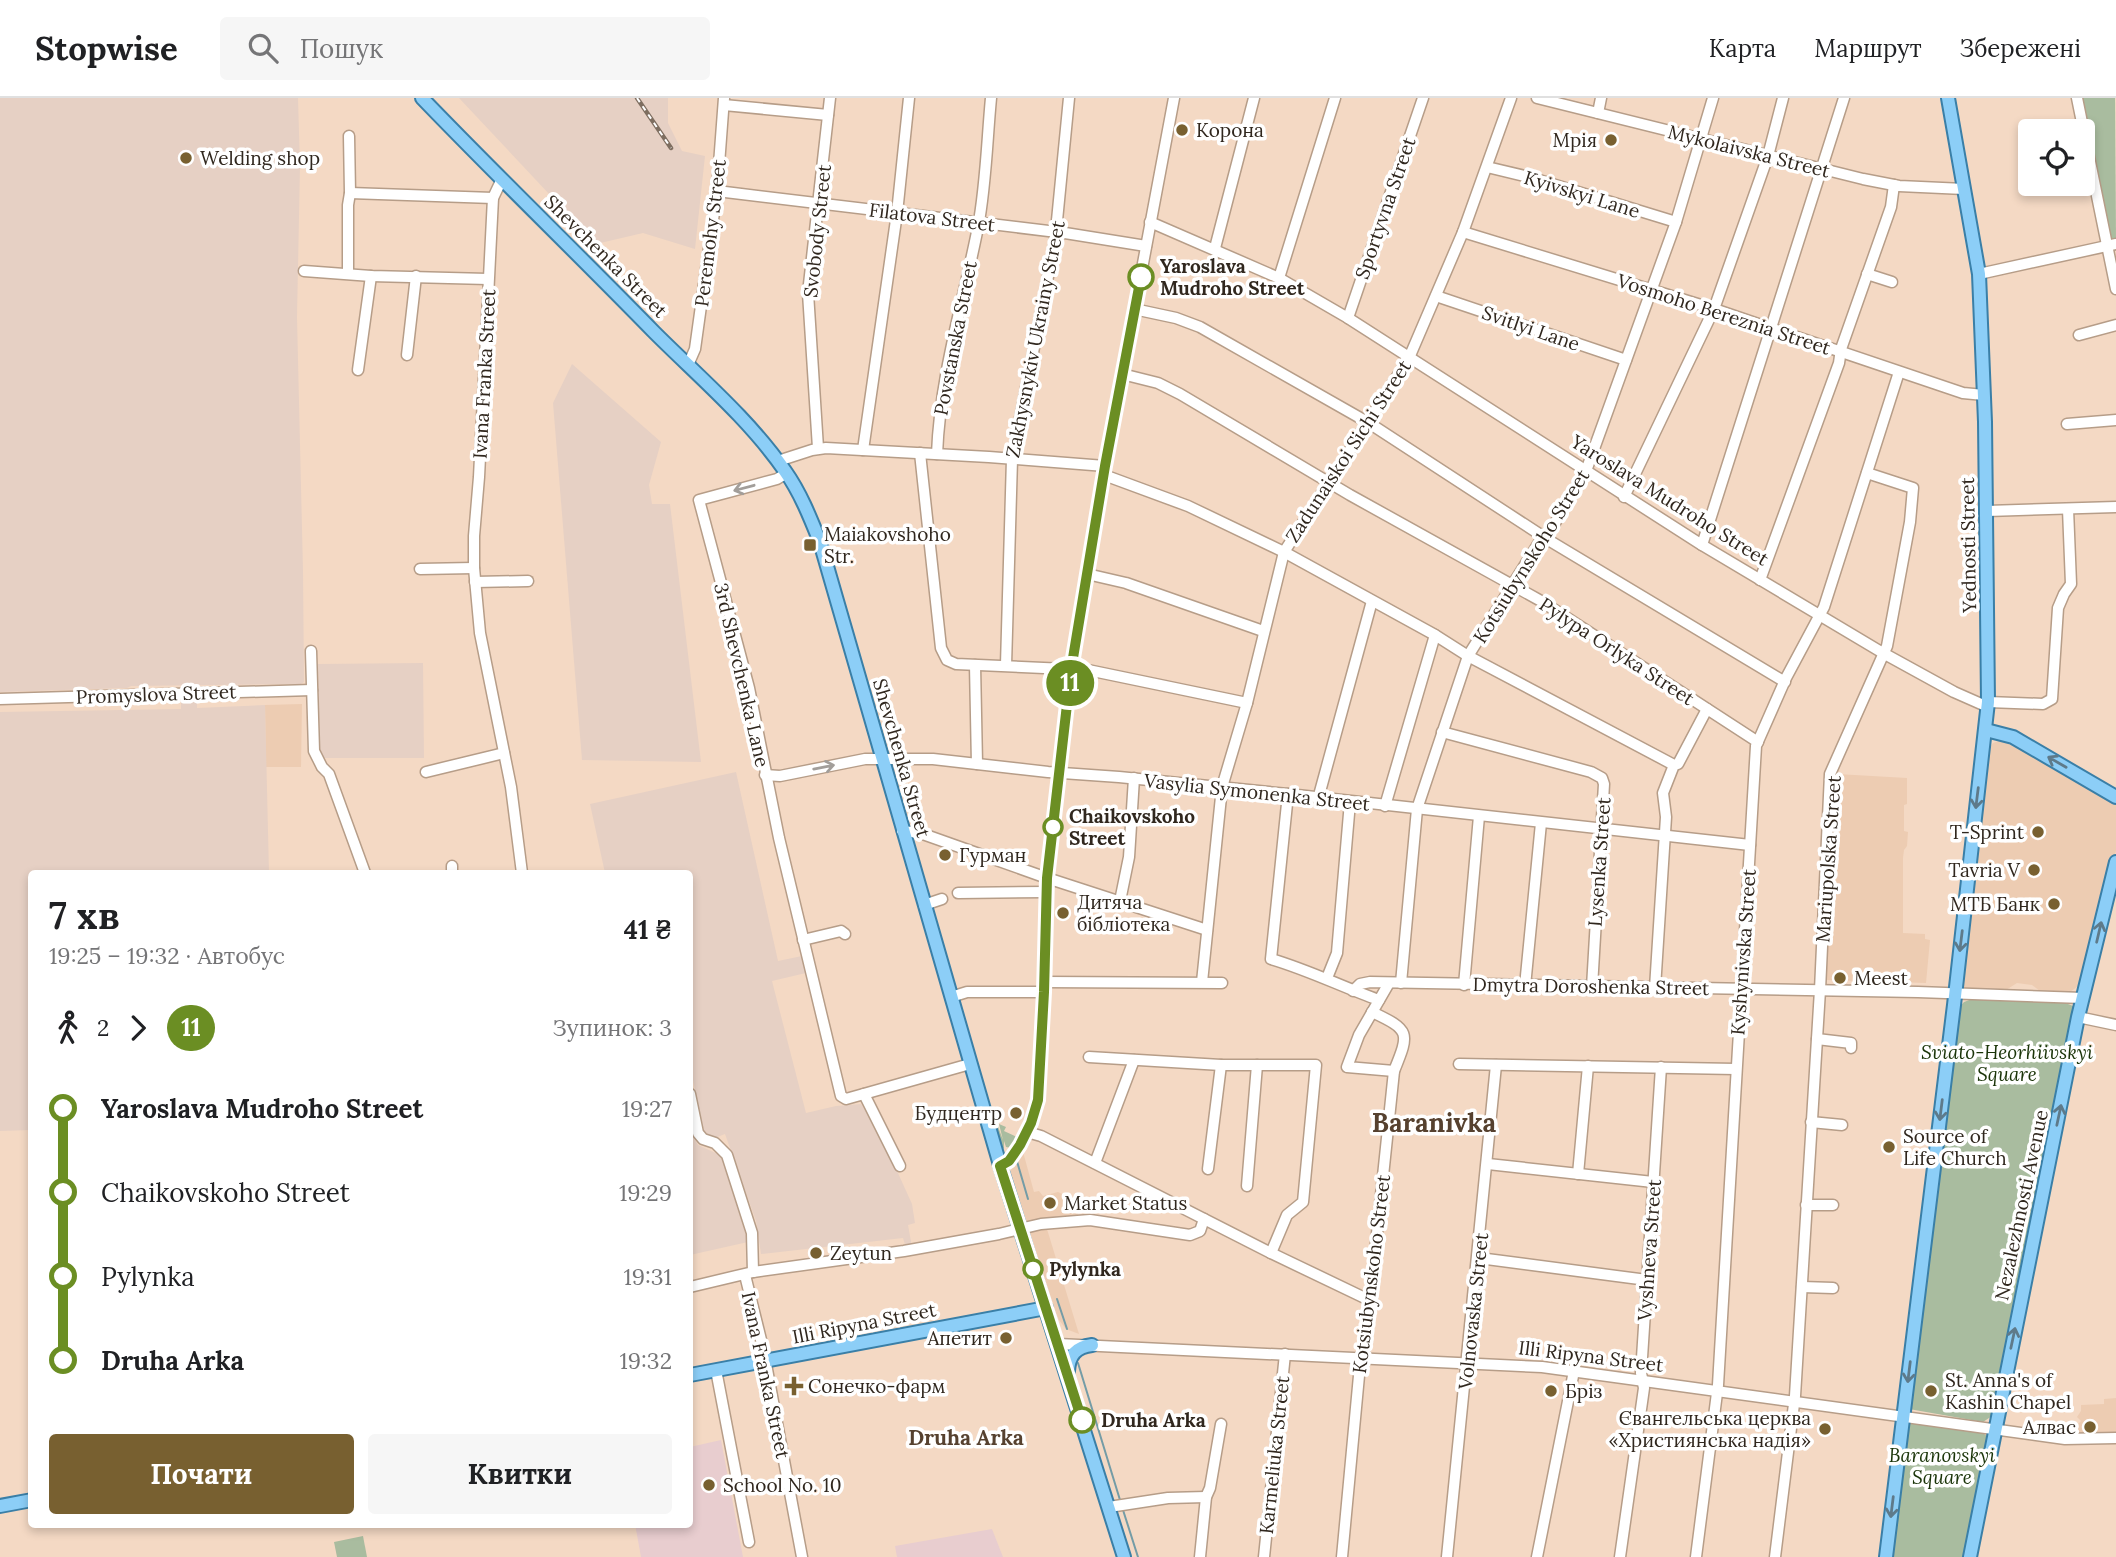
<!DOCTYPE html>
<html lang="uk">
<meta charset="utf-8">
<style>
body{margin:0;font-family:Lora,serif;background:#f6f6f6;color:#202124;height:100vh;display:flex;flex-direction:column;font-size:26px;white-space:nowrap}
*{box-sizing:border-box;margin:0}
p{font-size:23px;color:#757577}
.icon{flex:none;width:38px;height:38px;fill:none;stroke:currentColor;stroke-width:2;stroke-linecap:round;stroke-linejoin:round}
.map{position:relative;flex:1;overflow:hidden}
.sheet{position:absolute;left:28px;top:772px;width:665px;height:658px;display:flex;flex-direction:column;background:#fff;border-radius:7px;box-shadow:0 4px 10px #0003}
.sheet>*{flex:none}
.badge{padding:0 14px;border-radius:23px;font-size:24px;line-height:46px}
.controls{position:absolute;left:2018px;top:21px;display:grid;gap:14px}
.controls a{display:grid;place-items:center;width:77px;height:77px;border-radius:7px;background:#fff;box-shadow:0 4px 10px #0003;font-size:35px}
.map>.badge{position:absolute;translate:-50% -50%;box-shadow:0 0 0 4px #fff}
.legs{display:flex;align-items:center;gap:10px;height:77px;padding:0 21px;font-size:23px}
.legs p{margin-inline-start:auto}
.summary{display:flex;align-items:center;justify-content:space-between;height:119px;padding:0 21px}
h1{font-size:38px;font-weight:700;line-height:52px}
.button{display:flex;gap:14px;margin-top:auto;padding:14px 21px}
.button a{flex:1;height:80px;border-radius:7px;background:#786030;color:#fff;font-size:28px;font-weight:700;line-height:80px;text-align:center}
.button a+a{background:#f6f6f6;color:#202124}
ul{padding:0 21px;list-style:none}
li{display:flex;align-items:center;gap:24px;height:84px;font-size:26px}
li i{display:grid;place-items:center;width:10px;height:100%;margin:0 9px;background:currentColor}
li i::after{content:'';width:18px;height:18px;margin:-9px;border:5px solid;border-radius:50%;background:#fff}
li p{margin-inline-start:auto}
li:first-child i{background:linear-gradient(#0000 50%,currentColor 0)}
li:last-child i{background:linear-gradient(currentColor 50%,#0000 0)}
header{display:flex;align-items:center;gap:42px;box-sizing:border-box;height:98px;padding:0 35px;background:#fff;border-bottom:2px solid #e0e0e0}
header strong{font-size:33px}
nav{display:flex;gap:38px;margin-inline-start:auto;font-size:24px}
.search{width:490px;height:63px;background:#f6f6f6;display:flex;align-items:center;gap:18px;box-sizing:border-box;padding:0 24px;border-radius:7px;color:#757577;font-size:26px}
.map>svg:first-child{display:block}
.built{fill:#edccb2}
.industrial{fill:#e6d0c4}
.education{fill:#e8cdcf}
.green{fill:#a9bc9f}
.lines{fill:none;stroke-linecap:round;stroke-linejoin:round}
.stream{stroke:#749ca6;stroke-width:2}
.minor-casing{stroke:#b69d88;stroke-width:13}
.major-casing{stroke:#3a7fa7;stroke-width:16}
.minor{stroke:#fff;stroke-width:10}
.major{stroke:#8ccef7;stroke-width:12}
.rail-casing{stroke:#7e6e60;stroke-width:4.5}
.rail{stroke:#fff;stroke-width:2;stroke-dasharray:5;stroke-linecap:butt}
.oneway{stroke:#a29e9a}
.oneway2{stroke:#5e7a8a}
.line-1-casing{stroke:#fff;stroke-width:16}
.line-1{stroke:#6b8e23;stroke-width:10}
.poi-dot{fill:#786030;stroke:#fff;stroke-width:2.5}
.stop-1-dot{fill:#fff;stroke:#6b8e23;stroke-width:3.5}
.labels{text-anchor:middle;stroke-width:7;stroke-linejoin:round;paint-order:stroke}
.poi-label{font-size:19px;fill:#30271e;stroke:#fff;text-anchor:start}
.street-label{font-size:19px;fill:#30271e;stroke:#fff}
.stop-label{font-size:19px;font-weight:bold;fill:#30271e;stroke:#fff;text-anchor:start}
.park-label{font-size:19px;font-style:italic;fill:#1a3408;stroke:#fff}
.neighbourhood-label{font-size:21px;font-weight:bold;fill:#56412f;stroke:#fff}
.district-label{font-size:26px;font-weight:bold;fill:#56412f;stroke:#fff}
</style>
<header>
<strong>Stopwise</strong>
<div class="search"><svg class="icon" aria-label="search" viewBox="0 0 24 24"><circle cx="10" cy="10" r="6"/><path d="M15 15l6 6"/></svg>Пошук</div>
<nav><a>Карта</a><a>Маршрут</a><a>Збережені</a></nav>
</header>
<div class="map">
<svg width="2116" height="1459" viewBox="0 0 2116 1459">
<rect width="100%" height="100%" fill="#f4d9c4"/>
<g class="built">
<path d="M302,606l-1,63h-35l-1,-62z"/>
<path d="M2002,642l12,3 102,61v47l-34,129 -5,7 -7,5 -30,-1 -8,-6 -15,-2 -11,7 -41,-2 -3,-5 26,-233 5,-7z"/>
<path d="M1837,676l70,4v26l-3,1v26l4,1 -1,14 -3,4 -1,8v75l22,1v5l5,1 -4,43 -58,-2v-9h-7l-1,9 -34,-1z"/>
<path d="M1022,1050l12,44 5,-1 4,5 15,-4 22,10 -3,15 -29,3 -1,9 32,105 -13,-5 -7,-9 -16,-39 -32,-102v-9z"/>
<path d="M2116,1300v36l-49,2 14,-15 -4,-4 4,-6v-6l23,-1v-5z"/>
</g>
<g class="industrial">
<path d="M0,0h298l2,69 -3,150 6,254 1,111 -3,2 -170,2 -4,2 -127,4z"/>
<path d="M459,0h209v25l14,28 23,5 -10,93 -52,-16 -47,11z"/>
<path d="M572,266l89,78 -12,43 3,19h18l31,258 -119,-2 -29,-357z"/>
<path d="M423,565l1,95h-104l-2,-94z"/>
<path d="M181,603h16v7l68,-3 4,168h-237l-1,257 -31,1v-419l181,-3z"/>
<path d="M736,674l42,189 24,-5 4,17 -34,8 34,132 30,-7 25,-2 17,25 34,75 3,19 -7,2 4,22 -6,1 -3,-10 -142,16 -5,-33 -31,-87 -13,5 -7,-4 -15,-68v-194h-85l-15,-69z"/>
<path d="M690,1021l3,18 5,8 24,11 26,86 -58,13z"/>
</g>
<g class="education">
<path d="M721,1342l22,117h-102l-6,-33h55v-77z"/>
<path d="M992,1431l11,28h-106l-2,-11z"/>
</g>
<g class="green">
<path d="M2079,0h36l1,143 -7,-4z"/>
<path d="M1972,901l91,3 10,4 2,5 -83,405 -9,6 -74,-13 47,-398 8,-9z"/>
<path d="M997,1026l6,16 -4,-16 7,3 -2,4 13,6 3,-2 -9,13 -5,-1 -2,-6v8l-1,-1 -8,-22z"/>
<path d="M1908,1324l70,8 9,6 -22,121h-74z"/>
<path d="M363,1438l4,21h-30l-3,-15z"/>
</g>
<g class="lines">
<g class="stream">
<path d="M1016,1060l12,41"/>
<path d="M1057,1201l10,30"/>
<path d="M1078,1265l42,137"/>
<path d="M1123,1412l15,47"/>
</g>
<defs>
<g id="minor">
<path d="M1537,0l326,81 36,7 65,3"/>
<path d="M2077,0l39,191"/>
<path d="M724,7l104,10"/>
<path d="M1598,15l3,-15"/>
<path d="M1487,69l42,10 147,45"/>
<path d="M501,83l-8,17 -14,279 -5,59v32l6,65 31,154 11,86"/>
<path d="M717,93l348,42 81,13"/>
<path d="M350,95l143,5"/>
<path d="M1150,124l129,56 69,40 354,227 181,108 71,39 34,15"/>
<path d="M1463,134l251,77 249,84 21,2"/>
<path d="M1215,150l39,-150"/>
<path d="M304,173l67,5 117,3"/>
<path d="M348,174v-67l2,-12 -1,-57"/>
<path d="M1867,176l25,8"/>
<path d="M1979,176l137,-30"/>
<path d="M1279,180l56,-180"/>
<path d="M1436,198l190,64"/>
<path d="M1134,211l42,9 24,9 169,96 181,118 235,141"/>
<path d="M1348,220l75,-220"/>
<path d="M2079,237l37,-10"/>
<path d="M407,257l9,-79"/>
<path d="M688,267l7,-16 22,-158 7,-93"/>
<path d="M358,272l13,-94"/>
<path d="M1122,276l36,9 22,11 170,101 191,106 217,141"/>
<path d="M2067,326l49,-4"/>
<path d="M818,350l-10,-155 22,-195"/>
<path d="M863,352l34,-237 12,-115"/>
<path d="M920,355l21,195 6,12 9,4 132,6 159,33"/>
<path d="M937,356c3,-78 26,-151 41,-227 8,-42 9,-87 13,-129"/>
<path d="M778,363l34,-11 14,-2 163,9 116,9"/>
<path d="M787,375l-10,6 -78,21 50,188 30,150 62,258 5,3 124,-35"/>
<path d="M1104,377l84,31 96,46 151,83 33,21 206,109"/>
<path d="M1624,399l90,-188 54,-153 15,-58"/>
<path d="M1987,413l129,-4"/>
<path d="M1702,447l142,-447"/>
<path d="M420,471l54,-1"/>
<path d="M1087,476l39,9 137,48"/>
<path d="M1760,482l79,-217 2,-14 50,-142 3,-22"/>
<path d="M475,484l53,-1"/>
<path d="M311,553l3,100 8,16 7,7 36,99"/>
<path d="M975,567l2,99"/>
<path d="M1006,567l6,-206 43,-218 14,-143"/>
<path d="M0,601l312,-9"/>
<path d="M1988,604l55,2 9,-5 6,-91 6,-14 7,-10 -3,-75"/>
<path d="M1442,634l149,40 11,6 2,6 -12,203"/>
<path d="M426,674l78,-19"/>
<path d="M765,677l15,1 85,-17h68l115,13 71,5 169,17 462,51"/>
<path d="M1288,696l-17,165c38,11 71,28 108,41"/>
<path d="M1318,701l54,-198"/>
<path d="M1385,708l50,-171"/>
<path d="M902,733l18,2 127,45 160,52"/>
<path d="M452,768v7"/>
<path d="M958,795l89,-1"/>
<path d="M1120,803l9,-44 5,-79"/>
<path d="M924,807l18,-6"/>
<path d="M803,842l38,-9 4,3"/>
<path d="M1327,880l10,-25 13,-151"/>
<path d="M1044,884l178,1"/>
<path d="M1202,884l20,-195 25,-84 37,-151 125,-194 54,-126 48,-134"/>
<path d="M1389,885l-30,52 -12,32 47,4"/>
<path d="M1401,885l16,-174 51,-153 72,-115 9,-8 37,-62 90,-249 37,-124"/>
<path d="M1464,887l15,-169"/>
<path d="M1525,888l16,-163"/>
<path d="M1655,890l11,-171 -3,-24 11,-28 4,-1 29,-55"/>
<path d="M1353,893l7,-7 10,-2 548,10 165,6"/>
<path d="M951,899l16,-5h77"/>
<path d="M2078,919l38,8"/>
<path d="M1817,941l34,4v5"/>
<path d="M1089,959l132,8h95l-13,137 -16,13 -16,38"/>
<path d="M1459,966l277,5"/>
<path d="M690,996l8,39 5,6 12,4 12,12 25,78 1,39"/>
<path d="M864,996l36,72"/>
<path d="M1811,1024l31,3"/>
<path d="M1027,1034l14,4 230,117 98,47"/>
<path d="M1095,1065l39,-103"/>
<path d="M1488,1066l165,18"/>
<path d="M1000,1067l9,-4 11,-16 11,-22 7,-23 6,-108 3,-114 24,-208 34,-204 69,-368"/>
<path d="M1208,1071l13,-104"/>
<path d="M1578,1076l10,-108"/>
<path d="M1247,1088l10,-121"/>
<path d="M1806,1107h27"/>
<path d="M1479,1160l168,22"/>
<path d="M745,1177l18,73 39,209"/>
<path d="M690,1189l63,-15 151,-21 95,-17 42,-10 49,-4 100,15 10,-4 4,-12"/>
<path d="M1802,1189l31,1"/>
<path d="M1058,1246l484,23 523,72 51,-1"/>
<path d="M716,1272l33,172"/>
<path d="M1109,1409l59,-9 38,-1"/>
<path d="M1200,1459l6,-60 4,-9 11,-64"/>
<path d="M1264,1459l21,-203"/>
<path d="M1342,1459l18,-192 5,-17 29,-277c16,-39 16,-41 -22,-59"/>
<path d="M1447,1459l49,-492"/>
<path d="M1537,1459l37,-186"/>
<path d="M1620,1459l24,-169 -3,-15 20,-306"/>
<path d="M1696,1459l22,-172 38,-639 30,-68 38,-71 75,-235"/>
<path d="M1775,1459l20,-161 25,-406 10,-216 57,-128 23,-124 3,-34 -46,-15"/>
</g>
<g id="major">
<path d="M422,0c76,79 155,155 232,234 44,44 95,87 131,139 15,21 25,46 35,71l180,623 124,392"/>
<path d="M1986,632l27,7 103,60"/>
<path d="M1068,1273c1,-16 8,-24 24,-26"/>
<path d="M690,1277l356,-67"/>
<path d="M0,1408l32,-6"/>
<path d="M1886,1459l68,-552 34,-303 -3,-280 -6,-148 -31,-176"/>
<path d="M1970,1459l108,-540 38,-155"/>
</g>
</defs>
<use href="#minor" class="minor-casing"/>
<use href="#major" class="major-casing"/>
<use href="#minor" class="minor"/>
<use href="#major" class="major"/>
<defs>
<path id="rail" d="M637,0l34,50"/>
</defs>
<use href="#rail" class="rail-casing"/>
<use href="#rail" class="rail"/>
</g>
<defs><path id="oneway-shaft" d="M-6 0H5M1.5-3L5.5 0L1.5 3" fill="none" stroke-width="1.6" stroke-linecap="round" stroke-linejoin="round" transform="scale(1.75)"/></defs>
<g class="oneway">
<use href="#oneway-shaft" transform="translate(744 390) rotate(165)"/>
<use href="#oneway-shaft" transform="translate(824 669) rotate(-11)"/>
</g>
<g class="oneway2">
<use href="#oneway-shaft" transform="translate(2057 664) rotate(-150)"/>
<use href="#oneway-shaft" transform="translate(1977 700) rotate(97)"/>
<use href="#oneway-shaft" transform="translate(2099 834) rotate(-77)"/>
<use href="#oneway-shaft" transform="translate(1961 843) rotate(97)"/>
<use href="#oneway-shaft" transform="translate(1941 1012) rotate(97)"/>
<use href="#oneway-shaft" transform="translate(2059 1017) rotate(-78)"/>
<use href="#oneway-shaft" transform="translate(2013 1240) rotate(-78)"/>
<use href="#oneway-shaft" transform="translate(1909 1274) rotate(97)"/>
<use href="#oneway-shaft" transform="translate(1892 1409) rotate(97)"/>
</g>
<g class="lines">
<defs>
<path id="line-1" d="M1082,1322l-82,-254 9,-5 11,-16 11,-22 7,-23 6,-108 3,-114 24,-208 34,-204 36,-189"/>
</defs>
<use href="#line-1" class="line-1-casing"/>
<use href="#line-1" class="line-1"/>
</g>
<g class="poi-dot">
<circle cx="1182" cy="32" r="7"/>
<circle cx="1611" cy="42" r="7"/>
<circle cx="186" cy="60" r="7"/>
<rect x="803" y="440" width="14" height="14" rx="3.5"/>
<circle cx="2038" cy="734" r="7"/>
<circle cx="945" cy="757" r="7"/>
<circle cx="2034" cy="772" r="7"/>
<circle cx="2054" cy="806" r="7"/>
<circle cx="1063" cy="815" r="7"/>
<circle cx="1840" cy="880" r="7"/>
<circle cx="1016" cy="1015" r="7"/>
<circle cx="1889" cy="1049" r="7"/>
<circle cx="1050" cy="1105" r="7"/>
<circle cx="816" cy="1155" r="7"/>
<circle cx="1006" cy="1240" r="7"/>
<path d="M790.5 1277.5h7v7h7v7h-7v7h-7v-7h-7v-7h7z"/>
<circle cx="1551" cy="1293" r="7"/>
<circle cx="1931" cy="1293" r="7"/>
<circle cx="2090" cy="1329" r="7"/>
<circle cx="1825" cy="1331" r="7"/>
<circle cx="709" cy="1387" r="7"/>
</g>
<g class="stop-1-dot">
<circle cx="1141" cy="179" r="12"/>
<circle cx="1053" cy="729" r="9"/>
<circle cx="1033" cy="1171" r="9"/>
<circle cx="1082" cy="1322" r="12"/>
</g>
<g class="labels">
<g class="poi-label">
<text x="1196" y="39">Корона</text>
<text x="1597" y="49" text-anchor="end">Мрія</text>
<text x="200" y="67">Welding shop</text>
<text x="824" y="443">Maiakovshoho<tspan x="824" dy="22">Str.</tspan></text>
<text x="2024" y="741" text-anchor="end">T-Sprint</text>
<text x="959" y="764">Гурман</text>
<text x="2020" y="779" text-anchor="end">Tavria V</text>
<text x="1077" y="811">Дитяча<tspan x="1077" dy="22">бібліотека</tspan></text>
<text x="2040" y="813" text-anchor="end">МТБ Банк</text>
<text x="1854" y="887">Meest</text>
<text x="1002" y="1022" text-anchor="end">Будцентр</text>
<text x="1903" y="1045">Source of<tspan x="1903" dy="22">Life Church</tspan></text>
<text x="1064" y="1112">Market Status</text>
<text x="830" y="1162">Zeytun</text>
<text x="992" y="1247" text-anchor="end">Апетит</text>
<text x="1945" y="1289">St. Anna's of<tspan x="1945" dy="22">Kashin Chapel</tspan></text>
<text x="808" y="1295">Сонечко-фарм</text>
<text x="1565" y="1300">Бріз</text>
<text x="1811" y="1327" text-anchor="end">Євангельська церква<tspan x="1811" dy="22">«Християнська надія»</tspan></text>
<text x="2076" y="1336" text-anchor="end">Алвас</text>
<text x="723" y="1394">School No. 10</text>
</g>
<g class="street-label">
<text transform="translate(1749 53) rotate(14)" y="7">Mykolaivska Street</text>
<text transform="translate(1582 96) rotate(17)" y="7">Kyivskyi Lane</text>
<text transform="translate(1385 110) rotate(-71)" y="7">Sportyvna Street</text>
<text transform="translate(932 119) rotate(7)" y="7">Filatova Street</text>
<text transform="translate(817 133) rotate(-84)" y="7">Svobody Street</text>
<text transform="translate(710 135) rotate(-83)" y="7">Peremohy Street</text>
<text transform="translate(606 158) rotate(45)" y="7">Shevchenka Street</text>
<text transform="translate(1724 216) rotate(18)" y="7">Vosmoho Bereznia Street</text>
<text transform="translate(1531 230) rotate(19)" y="7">Svitlyi Lane</text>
<text transform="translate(955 240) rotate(-79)" y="7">Povstanska Street</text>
<text transform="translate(1035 241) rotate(-79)" y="7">Zakhysnykiv Ukrainy Street</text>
<text transform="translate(484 276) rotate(-87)" y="7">Ivana Franka Street</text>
<text transform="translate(1348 353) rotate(-57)" y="7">Zadunaiskoi Sichi Street</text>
<text transform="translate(1670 402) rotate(32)" y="7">Yaroslava Mudroho Street</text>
<text transform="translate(1968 447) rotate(-91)" y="7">Yednosti Street</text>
<text transform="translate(1531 458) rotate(-58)" y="7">Kotsiubynskoho Street</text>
<text transform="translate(1617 553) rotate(33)" y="7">Pylypa Orlyka Street</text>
<text transform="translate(742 577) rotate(77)" y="7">3rd Shevchenka Lane</text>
<text transform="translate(156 596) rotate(-2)" y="7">Promyslova Street</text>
<text transform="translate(902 660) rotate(74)" y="7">Shevchenka Street</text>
<text transform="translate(1257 694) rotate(6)" y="7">Vasylia Symonenka Street</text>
<text transform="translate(1828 761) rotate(-86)" y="7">Mariupolska Street</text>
<text transform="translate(1599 764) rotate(-86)" y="7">Lysenka Street</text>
<text transform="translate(1743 854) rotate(-86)" y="7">Kyshynivska Street</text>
<text transform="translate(1591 888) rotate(1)" y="7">Dmytra Doroshenka Street</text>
<text transform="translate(2021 1107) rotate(-78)" y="7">Nezalezhnosti Avenue</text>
<text transform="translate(1649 1152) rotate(-86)" y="7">Vyshneva Street</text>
<text transform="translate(1371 1176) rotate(-83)" y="7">Kotsiubynskoho Street</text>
<text transform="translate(1473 1213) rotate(-84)" y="7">Volnovaska Street</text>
<text transform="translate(864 1225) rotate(-11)" y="7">Illi Ripyna Street</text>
<text transform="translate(1591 1258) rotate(7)" y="7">Illi Ripyna Street</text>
<text transform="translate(766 1277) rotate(78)" y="7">Ivana Franka Street</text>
<text transform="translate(1274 1357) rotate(-84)" y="7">Karmeliuka Street</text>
</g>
<g class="stop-label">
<text x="1160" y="175">Yaroslava<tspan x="1160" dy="22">Mudroho Street</tspan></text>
<text x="1069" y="725">Chaikovskoho<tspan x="1069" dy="22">Street</tspan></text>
<text x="1049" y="1178">Pylynka</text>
<text x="1101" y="1329">Druha Arka</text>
</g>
<g class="park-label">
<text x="2007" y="961">Sviato-Heorhiivskyi<tspan x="2007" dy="22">Square</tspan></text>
<text x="1942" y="1364">Baranovskyi<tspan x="1942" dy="22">Square</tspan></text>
</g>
<g class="neighbourhood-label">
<text x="966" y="1347">Druha Arka</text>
</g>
<g class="district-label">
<text x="1434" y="1034">Baranivka</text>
</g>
</g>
</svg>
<div class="controls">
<a><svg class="icon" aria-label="locate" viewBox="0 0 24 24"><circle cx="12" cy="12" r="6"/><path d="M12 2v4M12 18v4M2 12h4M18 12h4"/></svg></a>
</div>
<b class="badge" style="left:1070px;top:585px;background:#6b8e23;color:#fff">11</b>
<section class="sheet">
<div class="summary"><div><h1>7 хв</h1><p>19:25 – 19:32 · Автобус</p></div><b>41 ₴</b></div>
<div class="legs"><svg class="icon" aria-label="walk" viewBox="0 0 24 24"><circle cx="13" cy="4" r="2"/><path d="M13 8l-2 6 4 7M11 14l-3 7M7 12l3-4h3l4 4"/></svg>2<svg class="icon" aria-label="forward" viewBox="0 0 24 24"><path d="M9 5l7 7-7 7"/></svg><b class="badge" style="background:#6b8e23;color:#fff">11</b><p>Зупинок: 3</p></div>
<ul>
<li><i style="color:#6b8e23"></i><b>Yaroslava Mudroho Street</b><p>19:27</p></li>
<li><i style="color:#6b8e23"></i><span>Chaikovskoho Street</span><p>19:29</p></li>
<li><i style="color:#6b8e23"></i><span>Pylynka</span><p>19:31</p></li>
<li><i style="color:#6b8e23"></i><b>Druha Arka</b><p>19:32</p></li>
</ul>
<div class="button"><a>Почати</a><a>Квитки</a></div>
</section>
</div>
